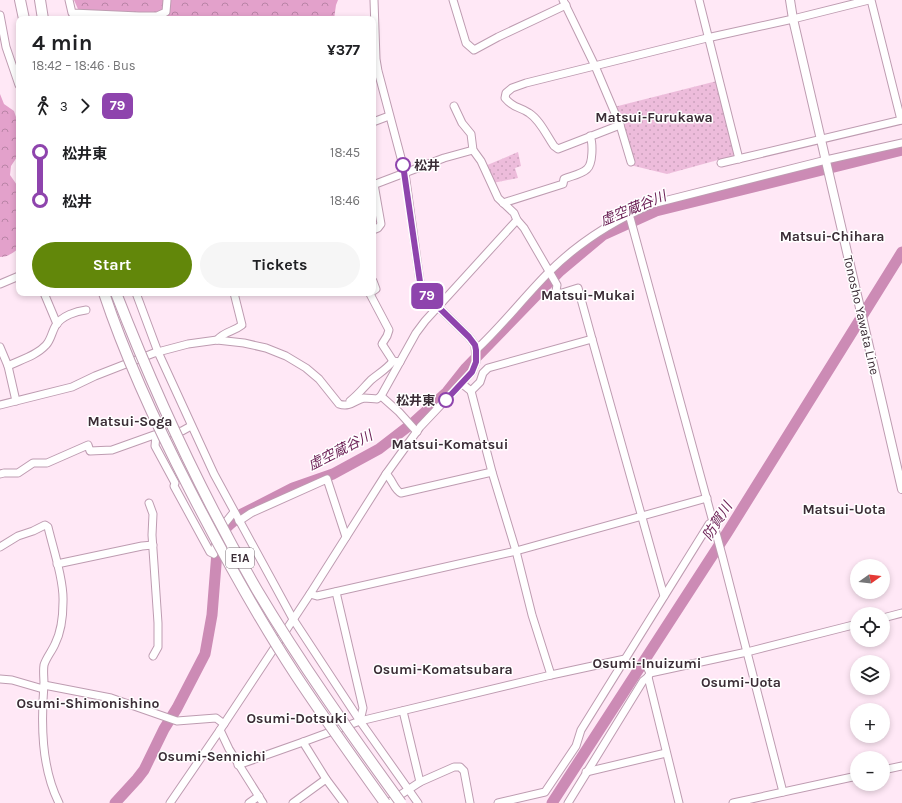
<!DOCTYPE html>
<meta charset="utf-8">
<style>
body{margin:0;font-family:Karla,"Noto Sans JP",sans-serif;background:#f6f6f6;color:#202124;height:100vh;display:flex;flex-direction:column;font-size:15px;white-space:nowrap}
*{box-sizing:border-box;margin:0}
p{font-size:13px;color:#757577}
.icon{flex:none;width:22px;height:22px;fill:none;stroke:currentColor;stroke-width:2;stroke-linecap:round;stroke-linejoin:round}
.map{position:relative;flex:1;overflow:hidden}
.sheet{position:absolute;left:16px;top:16px;width:360px;height:280px;display:flex;flex-direction:column;background:#fff;border-radius:8px;box-shadow:0 2px 6px #0003}
.sheet>*{flex:none}
.badge{padding:0 8px;border-radius:6px;font-size:14px;line-height:26px}
.needle{width:26px;rotate:76deg}
.controls{position:absolute;left:850px;top:559px;display:grid;gap:8px}
.controls a{display:grid;place-items:center;width:40px;height:40px;border-radius:50%;background:#fff;box-shadow:0 2px 6px #0003;font-size:20px}
.map>.badge{position:absolute;translate:-50% -50%;box-shadow:0 0 0 2px #fff}
.legs{display:flex;align-items:center;gap:6px;height:44px;padding:0 16px;font-size:13px}
.legs p{margin-inline-start:auto}
.headline{display:flex;align-items:center;justify-content:space-between;height:68px;padding:0 16px}
h1{font-size:22px;font-weight:700;line-height:30px}
.action{display:flex;gap:8px;margin-top:auto;padding:8px 16px}
.action a{flex:1;height:46px;border-radius:24px;background:#62870a;color:#fff;font-size:16px;font-weight:700;line-height:46px;text-align:center}
.action a+a{background:#f6f6f6;color:#202124}
ul{padding:0 16px;list-style:none}
li{display:flex;align-items:center;gap:14px;height:48px;font-size:15px}
li i{display:grid;place-items:center;width:6px;height:100%;margin:0 5px;background:currentColor}
li i::after{content:'';width:10px;height:10px;margin:-5px;border:3px solid;border-radius:50%;background:#fff}
li p{margin-inline-start:auto}
li:first-child i{background:linear-gradient(#0000 50%,currentColor 0)}
li:last-child i{background:linear-gradient(currentColor 50%,#0000 0)}
.map>svg:first-child{display:block}
.green{fill:url(#green-dots)}
.forest{fill:url(#forest-crowns)}
.lines{fill:none;stroke-linecap:round;stroke-linejoin:round}
.river{stroke:#cc8bb5;stroke-width:11}
.minor-casing{stroke:#be9cb1;stroke-width:9}
.major-casing{stroke:#be9cb1;stroke-width:10}
.highway-casing{stroke:#be9cb1;stroke-width:12}
.minor{stroke:#fff;stroke-width:7}
.major{stroke:#fff;stroke-width:8}
.highway{stroke:#fff;stroke-width:10}
.highway-bridge-casing{stroke:#be9cb1;stroke-width:12;stroke-linecap:butt}
.highway-bridge{stroke:#fff;stroke-width:10}
.line-1-casing{stroke:#fff;stroke-width:9}
.line-1{stroke:#8e44ad;stroke-width:6}
.stop-1-dot{fill:#fff;stroke:#8e44ad;stroke-width:2}
.labels{text-anchor:middle;stroke-width:3;stroke-linejoin:round;paint-order:stroke}
.shield{fill:#fff;stroke:#766c72;stroke-width:1}
.shield-label{font-size:12px;font-weight:bold;fill:#3b2d36}
.stop-label{font-size:13px;font-weight:bold;fill:#3b2d36;stroke:#fff;text-anchor:start}
.street-label{font-size:13px;fill:#3b2d36;stroke:#fff}
.neighbourhood-label{font-size:14px;font-weight:bold;fill:#3b2d36;stroke:#fff}
.water-label{font-size:14px;font-style:italic;fill:#6b1f55;stroke:#fff}
</style>
<div class="map">
<svg width="902" height="803" viewBox="0 0 902 803">
<defs>
<pattern id="green-dots" width="8" height="8" patternUnits="userSpaceOnUse"><rect width="8" height="8" fill="#edbcdb"/><path d="M2 2h.1M6 6h.1" fill="none" stroke="#cca2bd" stroke-width="1.8" stroke-linecap="round"/></pattern>
<pattern id="forest-crowns" width="20" height="18" patternUnits="userSpaceOnUse"><rect width="20" height="18" fill="#e3a1cb"/><path d="M2 6a3 3 0 1 1 6 0M12 15a3 3 0 1 1 6 0" fill="none" stroke="#b984a6"/></pattern>
</defs>
<rect width="100%" height="100%" fill="#ffe8f6"/>
<g class="green">
<path d="M717,81l19,74 -69,19 -37,-9 -16,-58z"/>
<path d="M518,152l3,14 -6,2 3,10 -25,5 -8,-17z"/>
</g>
<g class="forest">
<path d="M74,0h264l-2,5 -2,14h-265l12,-3z"/>
<path d="M0,94l4,10 10,7 5,15v28l-8,12 -1,9 9,13v60c-6,5 -11,9 -19,9z"/>
</g>
<g class="lines">
<g class="river">
<path d="M115,803l22,-24 7,-9 20,-41 13,-21 28,-54 7,-39 5,-63 4,-19 8,-8 13,-11 51,-26 40,-14 46,-25 35,-27 33,-30 19,-24 94,-97 43,-36 53,-24 246,-61"/>
<path d="M552,803l175,-270 175,-281"/>
</g>
<defs>
<g id="minor">
<path d="M69,0l3,13 67,3h18l9,-4 1,-12"/>
<path d="M453,0l13,43 8,7 24,-13 68,-32"/>
<path d="M563,0l32,66 25,59 11,37"/>
<path d="M699,0l40,159"/>
<path d="M871,0l30,120"/>
<path d="M0,15l6,32 13,38"/>
<path d="M454,106l8,17 9,11 2,16 8,11 17,37 16,15 3,7 7,8 33,57 -1,6 2,2h4l16,-5 14,51 -104,29 -5,5 -3,9 -9,9"/>
<path d="M373,122l16,-6"/>
<path d="M620,125l-62,24 -4,-3c-7,-10 -14,-26 -25,-33 -10,-7 -15,-4 -24,-15l1,-5 6,-5 14,-5 181,-45 86,-19 76,-19"/>
<path d="M721,163l181,-43"/>
<path d="M373,185l71,-27 29,-8"/>
<path d="M503,203l60,-19 1,-5c7,-3 18,-5 23,-10 6,-5 6,-26 3,-33"/>
<path d="M629,214l93,341 61,237"/>
<path d="M373,230l5,-2 3,-4 -7,-40"/>
<path d="M373,281l3,8 -3,2"/>
<path d="M0,284l19,-8"/>
<path d="M44,293l13,31"/>
<path d="M136,293l22,59 56,122 79,145 67,102 58,82"/>
<path d="M371,293l-1,1 19,36 -2,6 -5,8 11,17 7,1"/>
<path d="M592,339l72,257"/>
<path d="M217,340c8,-9 16,-8 25,-15l-8,-32"/>
<path d="M0,347l8,19 8,35"/>
<path d="M476,350c26,-24 48,-53 73,-78 29,-29 66,-52 103,-68l174,-44 76,-17"/>
<path d="M8,366c12,-6 28,-10 38,-21 5,-5 6,-14 10,-20 6,-9 20,-14 30,-15"/>
<path d="M461,383l10,8 21,81 24,79 16,64 19,60"/>
<path d="M350,401c8,-6 14,-14 21,-21 7,-6 16,-11 22,-19"/>
<path d="M0,405l72,-18 23,-11 59,-23 34,-9 29,-4 27,3 22,5 20,8 20,12 13,11 20,25c11,4 16,-4 25,-6 5,0 9,1 13,1l4,-3"/>
<path d="M417,432l-18,-20 -18,-16 35,-63 9,-12 92,-101"/>
<path d="M156,435l-1,11 20,37 -1,3 36,66 4,2 3,-21 17,-21"/>
<path d="M0,474l4,-1h14l15,-10h14l41,-18 2,6 22,-1 42,-15 28,-4 9,-5"/>
<path d="M386,474c7,6 8,16 15,19l91,-21"/>
<path d="M149,503l4,11 -1,21 6,88v24l-5,9"/>
<path d="M239,521l12,-8 76,-34 19,58"/>
<path d="M0,547l18,-11 15,-5 12,-6 3,2c5,21 16,54 15,75 0,13 -2,30 -8,42 -3,7 -9,14 -11,21 -1,6 0,13 0,19 -3,39 -3,83 15,119"/>
<path d="M57,564l85,-18 11,-1"/>
<path d="M336,592l27,116 -3,13"/>
<path d="M310,594l7,2 199,-45 191,-53"/>
<path d="M883,618l19,-5"/>
<path d="M648,669l2,4 97,-21 110,-28"/>
<path d="M648,677l31,126"/>
<path d="M0,679l12,1 31,9"/>
<path d="M44,685l67,13 66,23 39,-3 8,6"/>
<path d="M403,711l17,71 34,-15h6l4,4 6,32"/>
<path d="M220,730l9,19 34,54"/>
<path d="M303,742l23,37"/>
<path d="M238,765l65,-23 57,-21 191,-46 74,-16"/>
<path d="M883,770l19,-4"/>
<path d="M586,772l80,-19"/>
<path d="M170,803l50,-73 90,-136 76,-120 34,-47 52,-55 4,-10 -1,-17 -6,-8 -44,-43 -5,-12 -15,-109 -27,-102 -2,-12 -2,-59"/>
<path d="M249,803l10,-7"/>
<path d="M293,803l33,-24 18,24"/>
<path d="M388,803l32,-21"/>
<path d="M498,803l47,-11 31,-46 5,-16 128,-206 4,-2"/>
<path d="M568,803l75,-122 5,-4 2,-4"/>
<path d="M733,803l124,-27"/>
</g>
<path id="major" d="M790,0l3,19 109,470"/>
<g id="highway">
<path d="M20,0l4,19"/>
<path d="M40,0l3,19"/>
</g>
</defs>
<use href="#minor" class="minor-casing"/>
<use href="#major" class="major-casing"/>
<use href="#highway" class="highway-casing"/>
<use href="#minor" class="minor"/>
<use href="#major" class="major"/>
<use href="#highway" class="highway"/>
<defs>
<g id="highway-bridge">
<path d="M104,293c23,69 54,135 87,199 32,62 66,124 104,182 29,44 60,87 90,129"/>
<path d="M116,293c40,103 86,202 141,297 44,74 94,144 144,213"/>
</g>
</defs>
<use href="#highway-bridge" class="highway-bridge-casing"/>
<use href="#highway-bridge" class="highway-bridge"/>
</g>
<g class="lines">
<defs>
<path id="line-1" d="M403,165l17,117 5,12 44,43 6,8 1,5v12l-4,10 -26,28"/>
</defs>
<use href="#line-1" class="line-1-casing"/>
<use href="#line-1" class="line-1"/>
</g>
<g class="stop-1-dot">
<circle cx="403" cy="165" r="7"/>
<circle cx="446" cy="400" r="7"/>
</g>
<g class="labels">
<rect class="shield" x="226" y="548" width="28" height="20" rx="3"/>
<g class="shield-label">
<text x="240" y="562">E1A</text>
</g>
<g class="stop-label">
<text x="414" y="170">松井</text>
<text x="435" y="405" text-anchor="end">松井東</text>
</g>
<g class="street-label">
<text transform="translate(862 315) rotate(77)" y="5">Tonosho Yawata Line</text>
</g>
<g class="neighbourhood-label">
<text x="654" y="122">Matsui-Furukawa</text>
<text x="832" y="241">Matsui-Chihara</text>
<text x="588" y="300">Matsui-Mukai</text>
<text x="130" y="426">Matsui-Soga</text>
<text x="450" y="449">Matsui-Komatsui</text>
<text x="844" y="514">Matsui-Uota</text>
<text x="647" y="668">Osumi-Inuizumi</text>
<text x="443" y="674">Osumi-Komatsubara</text>
<text x="741" y="687">Osumi-Uota</text>
<text x="88" y="708">Osumi-Shimonishino</text>
<text x="297" y="723">Osumi-Dotsuki</text>
<text x="212" y="761">Osumi-Sennichi</text>
</g>
<g class="water-label">
<text transform="translate(633 208) rotate(-22)" y="5">虚空蔵谷川</text>
<text transform="translate(340 450) rotate(-27)" y="5">虚空蔵谷川</text>
<text transform="translate(717 521) rotate(-58)" y="5">防賀川</text>
</g>
</g>
</svg>
<div class="controls">
<a><svg class="needle" viewBox="-14 -14 28 28"><path d="M0-13l5 13h-10z" fill="#e53935"/><path d="M0 13l5-13h-10z" fill="#757577"/></svg></a>
<a><svg class="icon" aria-label="locate" viewBox="0 0 24 24"><circle cx="12" cy="12" r="6"/><path d="M12 2v4M12 18v4M2 12h4M18 12h4"/></svg></a>
<a><svg class="icon" aria-label="layers" viewBox="0 0 24 24"><path d="M12 4l9 5-9 5-9-5zM3 14l9 5 9-5"/></svg></a>
<a>+</a>
<a>−</a>
</div>
<b class="badge" style="left:427px;top:296px;background:#8e44ad;color:#fff">79</b>
<section class="sheet">
<div class="headline"><div><h1>4 min</h1><p>18:42 – 18:46 · Bus</p></div><b>¥377</b></div>
<div class="legs"><svg class="icon" aria-label="walk" viewBox="0 0 24 24"><circle cx="13" cy="4" r="2"/><path d="M13 8l-2 6 4 7M11 14l-3 7M7 12l3-4h3l4 4"/></svg>3<svg class="icon" aria-label="forward" viewBox="0 0 24 24"><path d="M9 5l7 7-7 7"/></svg><b class="badge" style="background:#8e44ad;color:#fff">79</b></div>
<ul>
<li><i style="color:#8e44ad"></i><b>松井東</b><p>18:45</p></li>
<li><i style="color:#8e44ad"></i><b>松井</b><p>18:46</p></li>
</ul>
<div class="action"><a>Start</a><a>Tickets</a></div>
</section>
</div>
